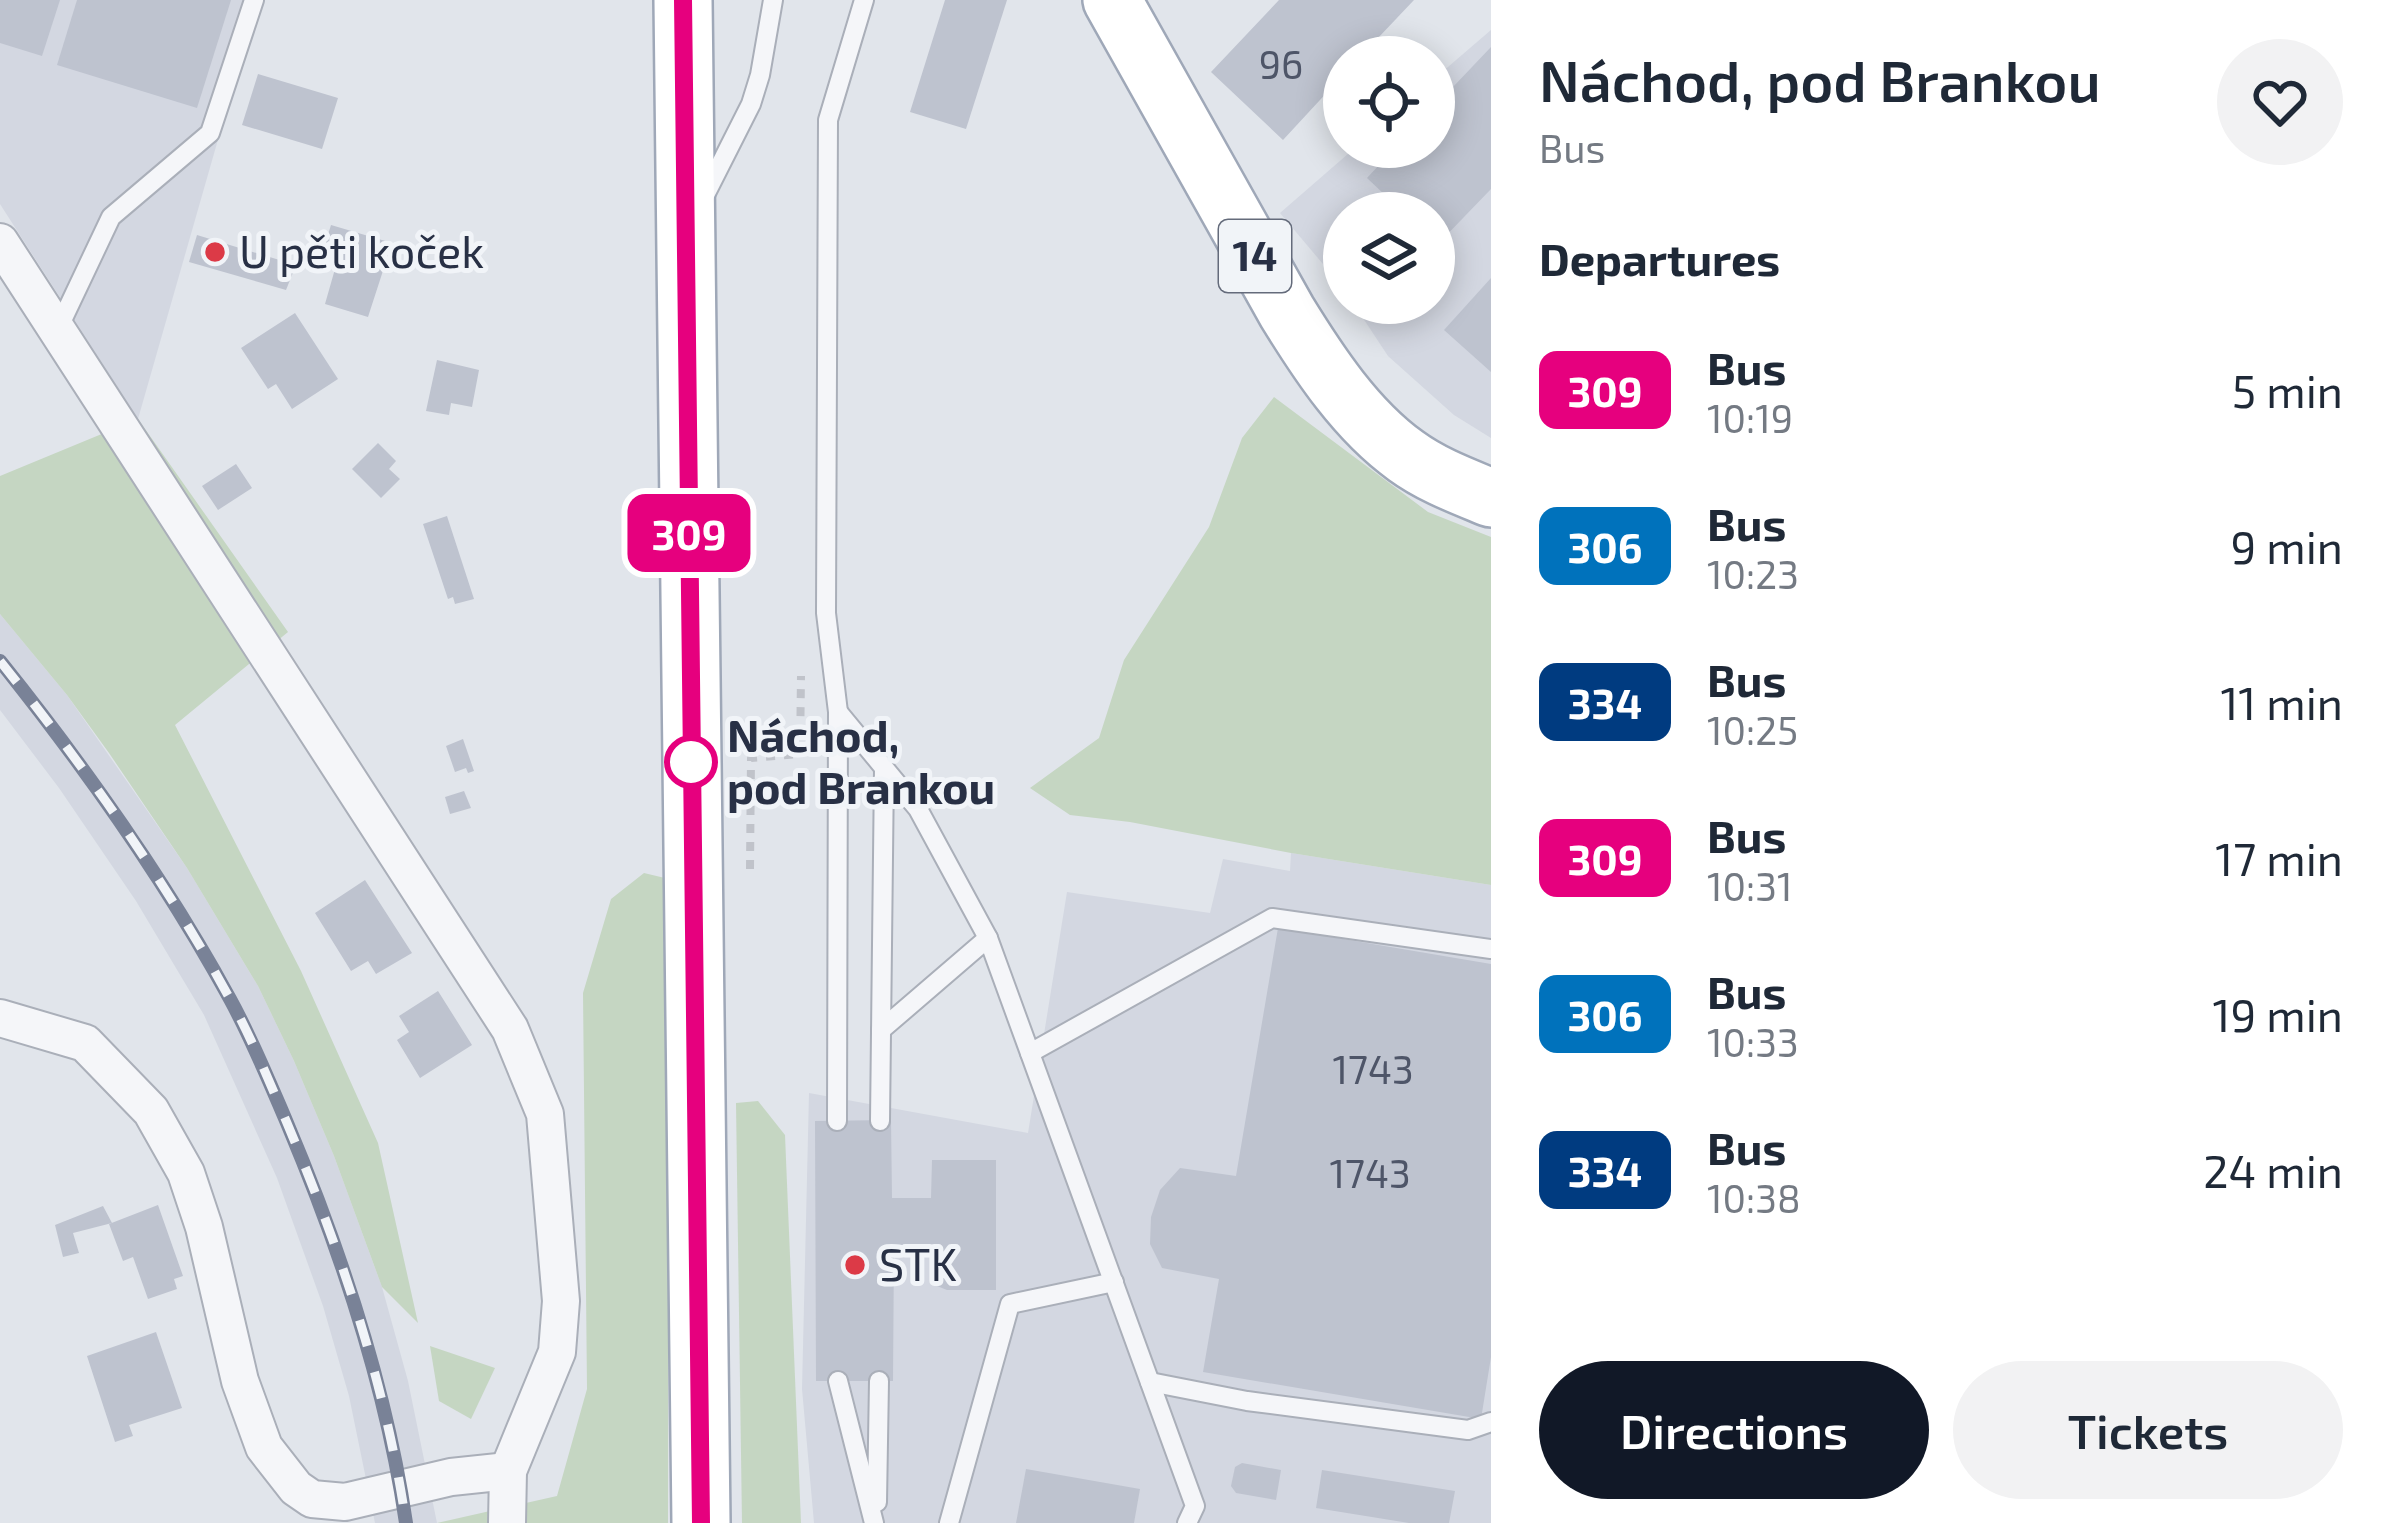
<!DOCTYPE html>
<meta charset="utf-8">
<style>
body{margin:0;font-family:"Exo 2",sans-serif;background:#f2f2f3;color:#1f2937;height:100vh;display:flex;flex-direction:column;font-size:45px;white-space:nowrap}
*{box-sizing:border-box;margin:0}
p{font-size:39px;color:#747a83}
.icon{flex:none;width:66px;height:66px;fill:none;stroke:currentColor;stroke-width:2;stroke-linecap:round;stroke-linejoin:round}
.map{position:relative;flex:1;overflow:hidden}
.drawer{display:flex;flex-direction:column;background:#fff;width:900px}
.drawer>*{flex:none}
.badge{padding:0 24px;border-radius:18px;font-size:42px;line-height:78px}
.buttons{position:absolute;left:1323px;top:36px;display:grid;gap:24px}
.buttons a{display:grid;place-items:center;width:132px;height:132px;border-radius:50%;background:#fff;box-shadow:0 6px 30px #0003;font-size:60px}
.map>.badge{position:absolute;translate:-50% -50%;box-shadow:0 0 0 6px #fff}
h2{padding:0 48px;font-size:45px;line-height:108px}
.round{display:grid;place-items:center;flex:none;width:126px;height:126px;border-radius:63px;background:#f2f2f3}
.summary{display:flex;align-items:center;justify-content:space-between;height:204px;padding:0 48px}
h1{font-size:57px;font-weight:600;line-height:90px}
.action{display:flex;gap:24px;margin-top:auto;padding:24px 48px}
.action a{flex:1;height:138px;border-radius:72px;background:#111827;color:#fff;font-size:48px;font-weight:600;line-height:138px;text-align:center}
.action a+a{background:#f2f2f3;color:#1f2937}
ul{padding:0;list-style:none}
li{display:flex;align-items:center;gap:36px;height:156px;padding:0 48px}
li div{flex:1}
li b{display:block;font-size:45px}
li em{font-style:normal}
li .badge{min-width:132px;font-weight:700;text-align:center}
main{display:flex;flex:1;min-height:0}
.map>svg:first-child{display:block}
.built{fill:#d3d7e1}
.green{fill:#c5d6c2}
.building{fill:#bec3cf}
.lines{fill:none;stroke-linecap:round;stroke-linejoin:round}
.lane-casing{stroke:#aaafb9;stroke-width:22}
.street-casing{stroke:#aaafb9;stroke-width:40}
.primary-casing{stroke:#9fa8b8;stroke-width:62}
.path{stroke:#c0c3ca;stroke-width:8;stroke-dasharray:9 9;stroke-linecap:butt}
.lane{stroke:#f5f6f9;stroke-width:18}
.street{stroke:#f5f6f9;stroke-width:36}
.primary{stroke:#fff;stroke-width:57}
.rail-casing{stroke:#798297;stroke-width:14}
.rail{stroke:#f1f4f8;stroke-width:9;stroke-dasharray:27;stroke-linecap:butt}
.line-casing{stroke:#fff;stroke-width:27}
.line{stroke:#e6007e;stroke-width:18}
.poi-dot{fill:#dc3a47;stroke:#f1f4f8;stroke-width:4.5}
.stop-dot{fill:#fff;stroke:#e6007e;stroke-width:6}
.labels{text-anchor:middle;stroke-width:10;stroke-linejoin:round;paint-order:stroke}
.number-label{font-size:39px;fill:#4e5568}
.shield{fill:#f1f4f8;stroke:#646b7b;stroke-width:3}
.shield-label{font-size:42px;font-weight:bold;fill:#283045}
.poi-label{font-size:45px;fill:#283045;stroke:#f1f4f8;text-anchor:start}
.stop-label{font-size:45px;font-weight:bold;fill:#283045;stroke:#f1f4f8;text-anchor:start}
</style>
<main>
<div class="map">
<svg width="1491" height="1523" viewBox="0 0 1491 1523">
<rect width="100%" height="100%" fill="#e1e5eb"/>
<g class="built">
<path d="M0,0h258l-120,419 -138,-215z"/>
<path d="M1491,30v408l-37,-23 -66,-59 -35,-53h81v-90h-90v76l-64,-76 76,-66h78v-68z"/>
<path d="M0,614l67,81 120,173 71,118 36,75 40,95 48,131 26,94 29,142h-62l-26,-127 -26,-90 -46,-128 -73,-163 -68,-114 -77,-113 -59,-78z"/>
<path d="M1291,853l200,32v638h-677l-12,-134 7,-296 219,40 39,-241 143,21 13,-54 67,12z"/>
</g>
<g class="green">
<path d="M1274,397l154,115 63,25v348l-200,-32 -161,-31 -60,-7 -40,-27 69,-50 25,-78 85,-133 33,-89z"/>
<path d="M138,419l150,213 -113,93 126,246 77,172 40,180 -36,-36 -48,-131 -40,-95 -36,-75 -71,-118 -78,-115 -42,-58 -67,-81v-138z"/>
<path d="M644,873l25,6 -1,644h-231l120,-27 30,-107 -4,-396 28,-94z"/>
<path d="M758,1101l27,34 16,388h-59l-6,-420z"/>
<path d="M430,1346l65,22 -24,51 -32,-18z"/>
</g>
<g class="building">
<path d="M0,0h60l-18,56 -42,-13z"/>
<path d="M77,0h154l-34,108 -140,-43z"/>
<path d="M945,0h62l-41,129 -56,-17z"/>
<path d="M1279,0h135l-54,57h-16v17l-61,66 -72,-68z"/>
<path d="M1491,47v142l-54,56 -3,-3v-29h-30l-37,-35 29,-31h38v-40z"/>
<path d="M258,74l80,24 -16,51 -80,-24z"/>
<path d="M331,225l61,18 -24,74 -43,-13 12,-42 -16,-5z"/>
<path d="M197,235l99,30 -10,25 -97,-28z"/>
<path d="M1491,278v94l-47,-42z"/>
<path d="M295,313l43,66 -46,30 -16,-25 -8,5 -27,-41z"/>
<path d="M437,360l42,10 -7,37 -21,-4 -2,12 -23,-4z"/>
<path d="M378,443l18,18 -7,8 11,10 -19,19 -29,-29z"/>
<path d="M236,464l16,24 -34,22 -16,-24z"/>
<path d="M447,516l27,83 -19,5 -2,-7 -5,2 -25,-75z"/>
<path d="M463,739l11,32 -6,2 -2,-5 -11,4 -9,-26z"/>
<path d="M464,791l7,17 -21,6 -5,-17z"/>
<path d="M365,880l47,73 -36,21 -8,-13 -17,10 -36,-58z"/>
<path d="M1278,928l213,36v393l-10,62 -278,-47 16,-93 -57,-11 -12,-24 1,-27 9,-27 20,-22 56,8z"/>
<path d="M438,991l34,54 -52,33 -23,-38 12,-8 -10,-16z"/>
<path d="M891,1120l1,78h39l1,-38h64v130h-49l-15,-6v-38l-38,-1 -1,136h-77l-1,-260z"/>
<path d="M158,1205l25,71 -9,3 3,10 -29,10 -15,-42 -10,4 -14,-37z"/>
<path d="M103,1206l9,17 -39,10 6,20 -16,4 -8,-32z"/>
<path d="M156,1332l26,76 -53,17 4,11 -18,6 -28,-86z"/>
<path d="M1242,1463l39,7 -5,30 -40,-7 -5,-7 4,-19z"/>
<path d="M1026,1469l114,20 -6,34h-118z"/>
<path d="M1322,1470l133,21 -6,32h-40l-93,-15z"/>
</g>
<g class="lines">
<defs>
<g id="lane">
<path d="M704,197l47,-93 9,-29 13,-75"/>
<path d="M57,331l54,-114 99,-84 44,-133"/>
<path d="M838,712l80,97 70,129 207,568 -8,17"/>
<path d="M881,1030l107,-92"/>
<path d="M1030,1053l242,-135 219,31"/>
<path d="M837,1121l1,-409 -12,-99 2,-493 36,-120"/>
<path d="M880,1121l4,-352"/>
<path d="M838,1381l36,142"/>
<path d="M1150,1382l97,19 221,29 23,-8"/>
<path d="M877,1502l2,-121"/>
<path d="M949,1523l61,-219 104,-22"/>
</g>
<g id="street">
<path d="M0,242l510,787 35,85 16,187 -4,51 -49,119 -1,52"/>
<path d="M0,1018l85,25 66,68 35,62 18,54 36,154 24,66 32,41 16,11 33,3 106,-25 57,-6"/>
</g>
<g id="primary">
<path d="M683,0l18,1523"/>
<path d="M1112,0l175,312c32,52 69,108 119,144 26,19 56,30 85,42"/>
</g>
</defs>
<use href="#lane" class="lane-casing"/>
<use href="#street" class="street-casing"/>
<use href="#primary" class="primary-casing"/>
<path class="path" d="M750,869l1,-111 49,-4 1,-78"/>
<use href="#lane" class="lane"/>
<use href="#street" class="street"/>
<use href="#primary" class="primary"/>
<defs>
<path id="rail" d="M0,661c85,106 165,219 230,338 22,40 39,82 57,124 54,128 99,262 119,400"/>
</defs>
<use href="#rail" class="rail-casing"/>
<use href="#rail" class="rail"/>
</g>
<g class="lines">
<defs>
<path id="line" d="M683,0l18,1523"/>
</defs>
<use href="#line" class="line-casing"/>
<use href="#line" class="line"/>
</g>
<g class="poi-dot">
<circle cx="215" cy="252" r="12"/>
<circle cx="855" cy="1265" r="12"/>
</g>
<circle class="stop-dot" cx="691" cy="762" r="24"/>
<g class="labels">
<g class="number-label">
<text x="1281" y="79">96</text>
<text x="1373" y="1084">1743</text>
<text x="1370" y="1188">1743</text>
</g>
<rect class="shield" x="1219" y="220" width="72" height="72" rx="9"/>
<g class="shield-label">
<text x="1255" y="271">14</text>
</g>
<g class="poi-label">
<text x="239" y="268">U pěti koček</text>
<text x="879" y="1281">STK</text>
</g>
<g class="stop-label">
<text x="727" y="752">Náchod,<tspan x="727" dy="52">pod Brankou</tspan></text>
</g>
</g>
</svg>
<div class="buttons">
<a><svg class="icon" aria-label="locate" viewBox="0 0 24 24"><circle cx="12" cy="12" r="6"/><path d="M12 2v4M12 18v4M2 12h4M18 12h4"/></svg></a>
<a><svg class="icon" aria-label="layers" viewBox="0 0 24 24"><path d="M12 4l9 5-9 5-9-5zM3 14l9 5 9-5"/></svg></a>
</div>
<b class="badge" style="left:689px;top:533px;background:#e6007e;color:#fff">309</b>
</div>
<section class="drawer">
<div class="summary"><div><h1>Náchod, pod Brankou</h1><p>Bus</p></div><a class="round"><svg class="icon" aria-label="heart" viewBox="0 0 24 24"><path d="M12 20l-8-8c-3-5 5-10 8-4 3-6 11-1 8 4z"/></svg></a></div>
<h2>Departures</h2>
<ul>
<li><span class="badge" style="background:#e6007e;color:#fff">309</span><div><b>Bus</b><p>10:19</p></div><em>5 min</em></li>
<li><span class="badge" style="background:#0072bc;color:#fff">306</span><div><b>Bus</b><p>10:23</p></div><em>9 min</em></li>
<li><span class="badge" style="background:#003b80;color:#fff">334</span><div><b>Bus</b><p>10:25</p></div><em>11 min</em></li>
<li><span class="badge" style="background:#e6007e;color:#fff">309</span><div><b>Bus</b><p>10:31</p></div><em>17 min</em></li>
<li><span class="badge" style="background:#0072bc;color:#fff">306</span><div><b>Bus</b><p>10:33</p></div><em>19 min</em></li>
<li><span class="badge" style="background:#003b80;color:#fff">334</span><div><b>Bus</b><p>10:38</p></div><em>24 min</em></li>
</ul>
<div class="action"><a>Directions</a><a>Tickets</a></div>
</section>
</main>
